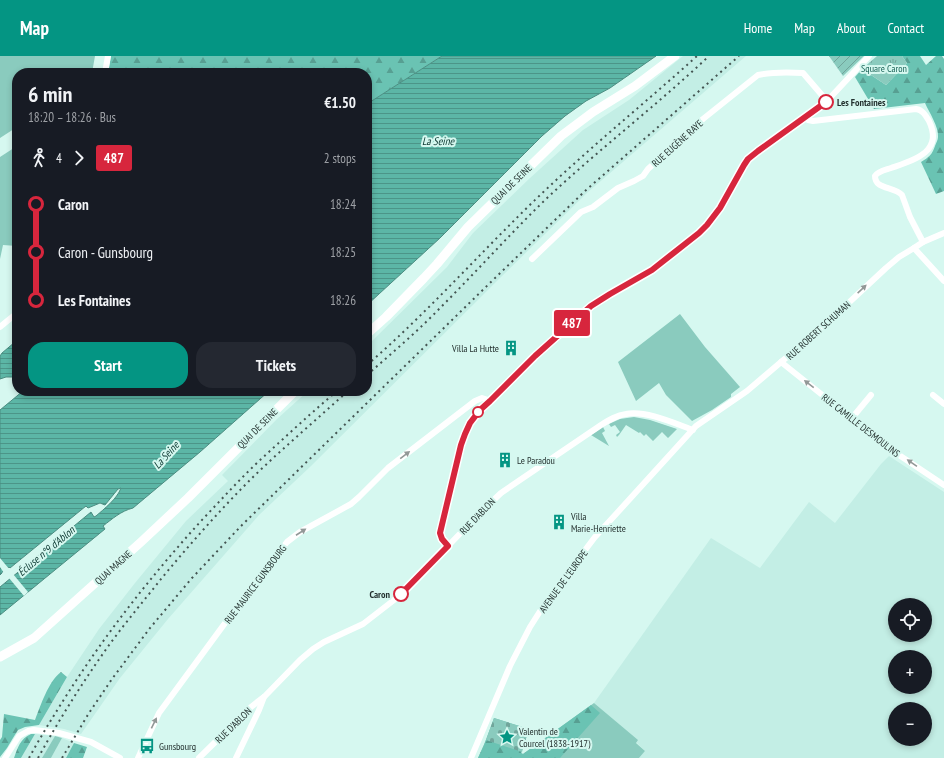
<!DOCTYPE html>
<meta charset="utf-8">
<style>
body{margin:0;font-family:"PT Sans Narrow",sans-serif;background:#242831;color:#f1f3f6;height:100vh;display:flex;flex-direction:column;font-size:15px;white-space:nowrap}
*{box-sizing:border-box;margin:0}
p{font-size:13px;color:#9ea1a6}
.icon{flex:none;width:22px;height:22px;fill:none;stroke:currentColor;stroke-width:2;stroke-linecap:round;stroke-linejoin:round}
.map{position:relative;flex:1;overflow:hidden}
.details{position:absolute;left:12px;top:12px;width:360px;height:328px;display:flex;flex-direction:column;background:#171b24;border-radius:16px;box-shadow:0 2px 6px #0003}
.details>*{flex:none}
.badge{padding:0 8px;border-radius:3px;font-size:14px;line-height:26px}
.fabs{position:absolute;left:888px;top:542px;display:grid;gap:8px}
.fabs a{display:grid;place-items:center;width:44px;height:44px;border-radius:50%;background:#171b24;box-shadow:0 2px 6px #0003;font-size:20px}
.map>.badge{position:absolute;translate:-50% -50%;box-shadow:0 0 0 2px #fff}
.legs{display:flex;align-items:center;gap:6px;height:44px;padding:0 16px;font-size:13px}
.legs p{margin-inline-start:auto}
.overview{display:flex;align-items:center;justify-content:space-between;height:68px;padding:0 16px}
h1{font-size:22px;font-weight:800;line-height:30px}
.action{display:flex;gap:8px;margin-top:auto;padding:8px 16px}
.action a{flex:1;height:46px;border-radius:16px;background:#049583;color:#fff;font-size:16px;font-weight:800;line-height:46px;text-align:center}
.action a+a{background:#242831;color:#f1f3f6}
ul{padding:0 16px;list-style:none}
li{display:flex;align-items:center;gap:14px;height:48px;font-size:15px}
li i{display:grid;place-items:center;width:6px;height:100%;margin:0 5px;background:currentColor}
li i::after{content:'';width:10px;height:10px;margin:-5px;border:3px solid;border-radius:50%;background:#171b24}
li p{margin-inline-start:auto}
li:first-child i{background:linear-gradient(#0000 50%,currentColor 0)}
li:last-child i{background:linear-gradient(currentColor 50%,#0000 0)}
header{display:flex;align-items:center;gap:24px;box-sizing:border-box;height:56px;padding:0 20px;background:#049583;color:#fff}
header strong{font-size:19px}
nav{display:flex;gap:22px;margin-inline-start:auto;font-size:14px}
.map>svg:first-child{display:block}
.built{fill:#c3eee5;fill-rule:evenodd}
.grass{fill:#8acbbe}
.forest{fill:url(#forest-firs)}
.cemetery{fill:url(#cemetery-stones)}
.park{fill:url(#park-tufts)}
.garden{fill:url(#garden-furrows)}
.water{fill:url(#water-rules);stroke:#4b8e82}
.pier{fill:#d6f8f0}
.lines{fill:none;stroke-linecap:round;stroke-linejoin:round}
.minor{stroke:#fff;stroke-width:6}
.secondary{stroke:#fff;stroke-width:9}
.rail{stroke:#445552;stroke-width:2;stroke-dasharray:2 4;stroke-linecap:butt}
.oneway{fill:#929897}
.line-1-casing{stroke:#fff;stroke-width:9}
.line-1{stroke:#d7263d;stroke-width:6}
.stop-1-dot{fill:#fff;stroke:#d7263d;stroke-width:2}
.labels{text-anchor:middle;stroke-width:4;stroke-linejoin:round;paint-order:stroke}
.park-label{font-size:10px;fill:#1a6357;stroke:#d6f8f0}
.stop-label{font-size:10px;font-weight:bold;fill:#24312f;stroke:#d6f8f0;text-anchor:start}
.street-label{font-size:10px;fill:#24312f;stroke:#d6f8f0}
.poi-label{font-size:10px;fill:#24312f;stroke:#d6f8f0;text-anchor:start}
.water-label{font-size:11px;font-style:italic;fill:#0b3730;stroke:#d6f8f0}
</style>
<header>
<strong>Map</strong>
<nav><a>Home</a><a>Map</a><a>About</a><a>Contact</a></nav>
</header>
<div class="map">
<svg width="944" height="702" viewBox="0 0 944 702">
<defs>
<pattern id="forest-firs" width="22" height="20" patternUnits="userSpaceOnUse"><rect width="22" height="20" fill="#6ac3b3"/><path d="M5 1l3.5 6h-7zM16 11l3.5 6h-7z" fill="#579f92"/></pattern>
<pattern id="cemetery-stones" width="16" height="16" patternUnits="userSpaceOnUse"><rect width="16" height="16" fill="#8acbbe"/><path d="M2 7V4a2 2 0 0 1 4 0v3zM10 15v-3a2 2 0 0 1 4 0v3z" fill="#71a59b"/></pattern>
<pattern id="park-tufts" width="24" height="20" patternUnits="userSpaceOnUse"><rect width="24" height="20" fill="#8acbbe"/><path d="M3 7l-1-3M5 7V3M7 7l1-3M15 17l-1-3M17 17v-4M19 17l1-3" fill="none" stroke="#71a59b"/></pattern>
<pattern id="garden-furrows" width="10" height="10" patternUnits="userSpaceOnUse"><rect width="10" height="10" fill="#8acbbe"/><path d="M-1 1l2-2M0 10L10 0M9 11l2-2" fill="none" stroke="#71a59b"/></pattern>
<pattern id="water-rules" width="6" height="5" patternUnits="userSpaceOnUse"><rect width="6" height="5" fill="#5cb6a6"/><path d="M0 2.5h6" fill="none" stroke="#4c9588"/></pattern>
</defs>
<rect width="100%" height="100%" fill="#d6f8f0"/>
<g class="built">
<path d="M683,0h63l-158,136 -87,85 -190,189 -52,49 -91,104 -48,59 -39,56 -17,-5 -25,-4 28,-48 32,-48 36,-46 51,-62 42,-40 -6,-6 55,-56 31,-28h59v-46l5,-4 75,-74 26,-34 57,-55 53,-48 46,-30z"/>
<path d="M889,400l55,36v266h-305l6,-7 -9,-9 1,-2 -43,-37 117,-165 49,30 49,-66 26,21 46,-59zM895,549h30v30h-30zM895,601h30v30h-30zM895,653h30v30h-30z"/>
<path d="M35,678l20,2 -13,22h-21z"/>
<path d="M62,682l12,5 -8,15h-15z"/>
</g>
<g class="grass">
<path d="M0,0h95l-3,17h-75v54l-17,11z"/>
<path d="M17,90v100l-14,-1 -3,14v-102z"/>
<path d="M680,258l25,33 35,40 -9,7v3l-19,13 -20,11 -26,-26 -7,-12 -23,18 -18,-39z"/>
<path d="M634,361l16,3 27,9 -9,9 -6,-6 -9,9 -7,-7 -2,2 -4,-4 -1,1 -13,-8 -7,10 -2,2 -1,-2 4,-3 -5,-7 -4,2 -2,-3 11,-5z"/>
<path d="M603,371l2,4 -3,2 7,13 -18,-11z"/>
<path d="M594,647l44,37 -2,3 9,8 -6,7h-161l8,-18 36,12 -1,1 2,1z"/>
<path d="M55,680l7,2 -11,20h-9z"/>
</g>
<g class="forest">
<path d="M111,0h331l-75,48v-31h-259z"/>
<path d="M902,0h18l6,9 10,-9h6l2,3v132l-8,3 -15,-32c8,-5 11,-7 14,-16 1,-3 3,-6 3,-9 1,-10 -9,-25 -13,-34l-51,6 -19,-32 7,-8 24,16 21,-22z"/>
<path d="M61,616l6,5 -28,48 -14,2 -7,3 -5,8 -6,10 -7,9v-17l2,-3 2,-23 31,6c6,-15 13,-38 26,-48z"/>
<path d="M591,649l9,8 -40,45h-82l6,-13 10,-27 35,11 -8,24 2,1z"/>
<path d="M31,678h4l-14,24h-7c4,-11 6,-19 17,-24z"/>
<path d="M74,687l13,4 -4,11h-17z"/>
</g>
<path class="cemetery" d="M494,662l35,11 -7,23 -36,-12z"/>
<path class="park" d="M877,0h25l5,7 -21,22 -24,-16z"/>
<path class="garden" d="M829,0h35l-21,20z"/>
<g class="water">
<path d="M442,0h214l-46,32 -24,13 -21,15 -23,20 -102,102 -73,67v-201z"/>
<path d="M15,286h2v35h-11l-6,2v-23l2,-3z"/>
<path d="M23,335h246l-69,61 -67,56c-12,3 -21,11 -30,18l2,3 -105,86v-28l91,-75 3,5 2,-1c8,-7 21,-17 25,-28l-3,1 -13,16 -5,-2 -12,5 -2,-2 -76,62 -1,-1 -7,5v1l-2,2v-165z"/>
</g>
<g class="pier">
<path d="M0,502l10,12h-3l-3,3 -4,-6z"/>
<path d="M13,518l15,18 -4,4 -15,-18z"/>
</g>
<g class="lines">
<g class="minor">
<path d="M105,17l3,-17"/>
<path d="M805,62l3,2 5,1 103,-12c7,1 10,7 13,12 15,31 -15,39 -38,47 -6,2 -13,3 -16,8 0,14 19,10 27,19l8,22 13,25"/>
<path d="M914,192l30,33"/>
<path d="M532,203l49,-47 12,-5 25,-19 16,-7 9,-5 5,-7 55,-50 55,-44c14,-3 30,-3 45,-2l24,28"/>
<path d="M0,271l17,-14"/>
<path d="M781,306l109,87 54,36"/>
<path d="M933,339l11,9"/>
<path d="M852,362l19,-23"/>
<path d="M448,490l-6,-7 -2,-6 21,-88 9,-22 10,-13 11,-9 44,-45 56,-50 19,-12 42,-25 47,-36 15,-16 6,-8 24,-44 5,-6 9,-8 69,-50 42,-45"/>
<path d="M5,702l14,-22 9,-5 6,-1 25,3 32,9 29,16"/>
<path d="M138,702l21,-45 94,-128 34,-43 13,-10 51,-28 8,-7 29,-29 87,-67 7,-3 9,3"/>
<path d="M199,702l52,-51 14,-11 35,-36 13,-11 11,-7 39,-18 31,-24 54,-54 33,-34 20,-19 100,-68c8,-5 16,-10 25,-11 19,-4 48,9 67,16"/>
<path d="M236,702l23,-48 5,-13"/>
<path d="M471,702l39,-92 20,-39 14,-22 13,-18 38,-50 22,-24 79,-87 51,-35 80,-68 59,-55 13,-11 15,-9 9,-6 21,-9"/>
</g>
<g class="secondary">
<path d="M367,278l19,-17 38,-39 13,-14 31,-37 93,-91 32,-24 42,-26 40,-30"/>
<path d="M0,601l34,-19 107,-96 47,-44 107,-107"/>
</g>
<g class="rail">
<path d="M367,309c60,-52 112,-111 169,-166 52,-50 108,-95 161,-143"/>
<path d="M367,319c25,-22 51,-44 74,-68 35,-35 68,-72 104,-107 53,-50 111,-94 164,-144"/>
<path d="M29,702c12,-22 25,-43 39,-65 39,-61 84,-118 133,-172 19,-20 37,-40 57,-59 26,-24 52,-48 79,-71"/>
<path d="M38,702c21,-38 44,-75 69,-110 17,-24 36,-46 54,-69 29,-35 59,-69 91,-101 31,-30 64,-58 96,-87"/>
<path d="M62,702l27,-45 23,-34 38,-51 42,-50 49,-52 253,-247 91,-88 154,-135"/>
</g>
</g>
<defs><path id="oneway-solid" d="M-6-.8H1V-3.2L6.5 0L1 3.2V.8H-6Z"/></defs>
<g class="oneway">
<use href="#oneway-solid" transform="translate(862 233) rotate(-43)"/>
<use href="#oneway-solid" transform="translate(809 328) rotate(-142)"/>
<use href="#oneway-solid" transform="translate(405 399) rotate(-37)"/>
<use href="#oneway-solid" transform="translate(912 407) rotate(-146)"/>
<use href="#oneway-solid" transform="translate(301 476) rotate(-33)"/>
<use href="#oneway-solid" transform="translate(154 667) rotate(-64)"/>
</g>
<g class="lines">
<defs>
<path id="line-1" d="M401,538l47,-48 -6,-7 -2,-6 21,-88 4,-11 5,-11 10,-13 10,-9 45,-45 56,-50 19,-12 42,-24 47,-37 8,-8 13,-17 24,-43 4,-6 10,-8 68,-49"/>
</defs>
<use href="#line-1" class="line-1-casing"/>
<use href="#line-1" class="line-1"/>
</g>
<defs>
<symbol id="building-bare" viewBox="-9 -9 18 18"><path d="M-4-6H4V6H1V3H-1V6H-4ZM-2.5-4.3h1.7v1.8h-1.7ZM.8-4.3h1.7v1.8H.8ZM-2.5-1h1.7V.8h-1.7ZM.8-1h1.7V.8H.8Z" fill="#049583" stroke="#d6f8f0" stroke-width="2.5" paint-order="stroke"/></symbol>
<symbol id="sight-bare" viewBox="-9 -9 18 18"><path d="M0-6L1.8-2.2L6-1.7L2.9 1.2L3.7 5.4L0 3.3L-3.7 5.4L-2.9 1.2L-6-1.7L-1.8-2.2Z" fill="#049583" stroke="#d6f8f0" stroke-width="2.5" paint-order="stroke"/></symbol>
<symbol id="bus-bare" viewBox="-9 -9 18 18"><path d="M-5-6H5V4H4V6H2V4H-2V6H-4V4H-5ZM-3.5-4V0h7V-4ZM-3.5 1.2v1.5H-2V1.2ZM2 1.2v1.5H3.5V1.2Z" fill="#049583" stroke="#d6f8f0" stroke-width="2.5" paint-order="stroke"/></symbol>
</defs>
<g fill-rule="evenodd">
<use href="#building-bare" x="500" y="281" width="22" height="22"/>
<use href="#building-bare" x="494" y="393" width="22" height="22"/>
<use href="#building-bare" x="548" y="455" width="22" height="22"/>
<use href="#sight-bare" x="496" y="670" width="22" height="22"/>
<use href="#bus-bare" x="136" y="679" width="22" height="22"/>
</g>
<g class="stop-1-dot">
<circle cx="826" cy="46" r="7"/>
<circle cx="478" cy="356" r="5"/>
<circle cx="401" cy="538" r="7"/>
</g>
<g class="labels">
<g class="park-label">
<text x="884" y="16">Square Caron</text>
</g>
<g class="stop-label">
<text x="837" y="50">Les Fontaines</text>
<text x="390" y="542" text-anchor="end">Caron</text>
</g>
<g class="street-label">
<text transform="translate(677 87) rotate(-42)" y="4">RUE EUGÈNE RAYE</text>
<text transform="translate(511 128) rotate(-44)" y="4">QUAI DE SEINE</text>
<text transform="translate(818 274) rotate(-42)" y="4">RUE ROBERT SCHUMAN</text>
<text transform="translate(861 369) rotate(38)" y="4">RUE CAMILLE DESMOULINS</text>
<text transform="translate(257 372) rotate(-45)" y="4">QUAI DE SEINE</text>
<text transform="translate(477 460) rotate(-46)" y="4">RUE D'ABLON</text>
<text transform="translate(113 511) rotate(-42)" y="4">QUAI MAGNE</text>
<text transform="translate(563 525) rotate(-54)" y="4">AVENUE DE L'EUROPE</text>
<text transform="translate(255 528) rotate(-53)" y="4">RUE MAURICE GUNSBOURG</text>
<text transform="translate(233 669) rotate(-44)" y="4">RUE D'ABLON</text>
</g>
<g class="poi-label">
<text x="499" y="296" text-anchor="end">Villa La Hutte</text>
<text x="517" y="408">Le Paradou</text>
<text x="571" y="464">Villa<tspan x="571" dy="12">Marie-Henriette</tspan></text>
<text x="519" y="679">Valentin de<tspan x="519" dy="12">Courcel (1838-1917)</tspan></text>
<text x="159" y="694">Gunsbourg</text>
</g>
<g class="water-label">
<text x="438" y="89">La Seine</text>
<text transform="translate(166 399) rotate(-48)" y="4">La Seine</text>
<text transform="translate(46 495) rotate(-40)" y="4">Écluse n°9 d'Ablon</text>
</g>
</g>
</svg>
<div class="fabs">
<a><svg class="icon" aria-label="locate" viewBox="0 0 24 24"><circle cx="12" cy="12" r="6"/><path d="M12 2v4M12 18v4M2 12h4M18 12h4"/></svg></a>
<a>+</a>
<a>−</a>
</div>
<b class="badge" style="left:572px;top:267px;background:#d7263d;color:#fff">487</b>
<section class="details">
<div class="overview"><div><h1>6 min</h1><p>18:20 – 18:26 · Bus</p></div><b>€1.50</b></div>
<div class="legs"><svg class="icon" aria-label="walk" viewBox="0 0 24 24"><circle cx="13" cy="4" r="2"/><path d="M13 8l-2 6 4 7M11 14l-3 7M7 12l3-4h3l4 4"/></svg>4<svg class="icon" aria-label="forward" viewBox="0 0 24 24"><path d="M9 5l7 7-7 7"/></svg><b class="badge" style="background:#d7263d;color:#fff">487</b><p>2 stops</p></div>
<ul>
<li><i style="color:#d7263d"></i><b>Caron</b><p>18:24</p></li>
<li><i style="color:#d7263d"></i><span>Caron - Gunsbourg</span><p>18:25</p></li>
<li><i style="color:#d7263d"></i><b>Les Fontaines</b><p>18:26</p></li>
</ul>
<div class="action"><a>Start</a><a>Tickets</a></div>
</section>
</div>
